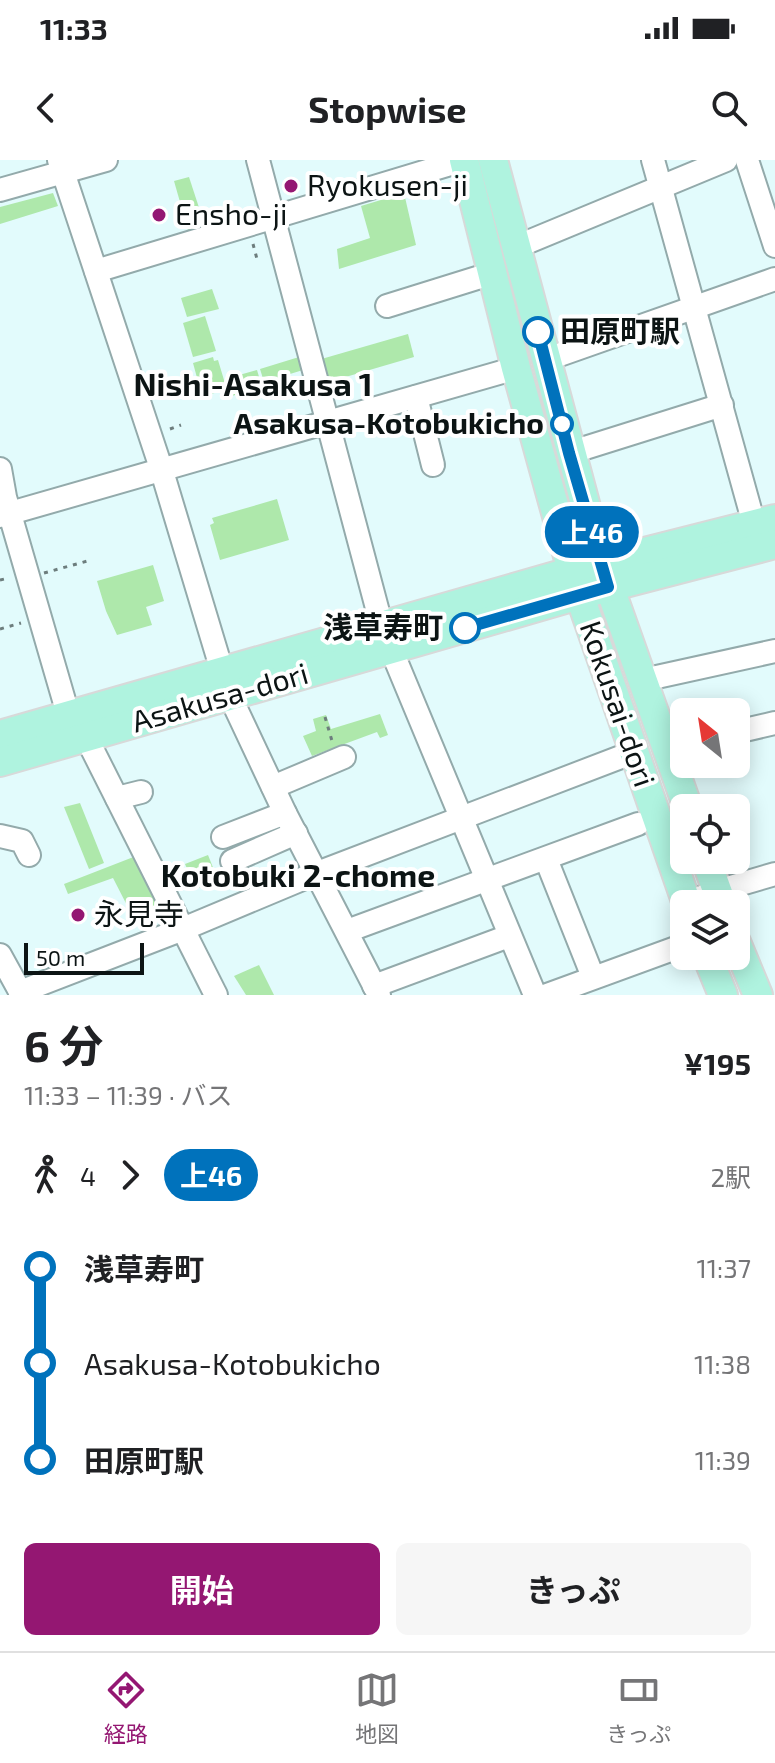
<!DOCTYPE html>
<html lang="ja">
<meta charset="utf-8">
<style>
body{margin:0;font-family:"Exo 2","Noto Sans JP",sans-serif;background:#f6f6f6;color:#202124;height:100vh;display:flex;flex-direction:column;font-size:30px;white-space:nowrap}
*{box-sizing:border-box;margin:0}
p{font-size:26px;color:#757577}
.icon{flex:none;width:44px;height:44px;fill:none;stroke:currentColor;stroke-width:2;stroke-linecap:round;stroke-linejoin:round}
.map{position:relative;height:835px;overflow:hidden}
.drawer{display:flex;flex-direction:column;background:#fff;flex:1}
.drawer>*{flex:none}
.badge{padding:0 16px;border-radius:26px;font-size:28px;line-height:52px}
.needle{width:52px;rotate:330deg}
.fabs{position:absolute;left:670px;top:538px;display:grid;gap:16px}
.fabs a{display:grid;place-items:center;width:80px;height:80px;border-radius:12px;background:#fff;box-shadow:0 4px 20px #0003;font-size:40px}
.scale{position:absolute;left:24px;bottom:20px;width:120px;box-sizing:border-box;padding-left:8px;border:4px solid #0c1414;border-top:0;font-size:22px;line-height:28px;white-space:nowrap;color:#0c1414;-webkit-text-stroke:6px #fff;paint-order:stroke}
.map>.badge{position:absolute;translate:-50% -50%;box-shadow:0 0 0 4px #fff}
.legs{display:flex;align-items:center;gap:12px;height:88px;padding:0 24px;font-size:26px}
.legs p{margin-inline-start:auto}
.summary{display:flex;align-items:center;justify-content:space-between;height:136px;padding:0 24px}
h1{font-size:44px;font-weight:700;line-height:60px}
.primary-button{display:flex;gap:16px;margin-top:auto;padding:16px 24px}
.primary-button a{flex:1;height:92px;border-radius:12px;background:#941772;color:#fff;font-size:32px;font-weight:700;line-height:92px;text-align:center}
.primary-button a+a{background:#f6f6f6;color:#202124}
ul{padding:0 24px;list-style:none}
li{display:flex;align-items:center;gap:28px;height:96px;font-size:30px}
li i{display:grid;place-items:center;width:12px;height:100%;margin:0 10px;background:currentColor}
li i::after{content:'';width:20px;height:20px;margin:-10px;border:6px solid;border-radius:50%;background:#fff}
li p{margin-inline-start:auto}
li:first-child i{background:linear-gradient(#0000 50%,currentColor 0)}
li:last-child i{background:linear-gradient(currentColor 50%,#0000 0)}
.status{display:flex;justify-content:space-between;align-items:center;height:56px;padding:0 40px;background:#fff;direction:ltr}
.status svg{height:22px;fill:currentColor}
header{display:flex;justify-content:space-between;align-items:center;height:104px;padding:0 24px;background:#fff;font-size:36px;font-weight:700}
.tabs{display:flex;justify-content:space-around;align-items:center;height:112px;border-top:2px solid #e0e0e0;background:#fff;font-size:22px;color:#757577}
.tabs a{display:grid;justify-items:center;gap:4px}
.tabs .active{color:#941772}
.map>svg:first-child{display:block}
.green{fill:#aee8ab}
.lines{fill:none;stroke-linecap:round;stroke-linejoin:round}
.minor-casing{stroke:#93aaab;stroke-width:26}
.major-casing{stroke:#d8d9d9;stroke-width:32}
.path{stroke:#6d7d7d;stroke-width:3;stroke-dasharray:4 6;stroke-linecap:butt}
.minor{stroke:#fff;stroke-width:22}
.major{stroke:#aff3df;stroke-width:28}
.line-1-casing{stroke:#fff;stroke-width:18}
.line-1{stroke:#0072bc;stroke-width:12}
.poi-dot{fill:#941772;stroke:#fff;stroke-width:3}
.stop-1-dot{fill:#fff;stroke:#0072bc;stroke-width:4}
.labels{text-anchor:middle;stroke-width:8;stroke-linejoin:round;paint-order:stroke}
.poi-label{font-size:30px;fill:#0c1414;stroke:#fff;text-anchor:start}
.stop-label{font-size:30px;font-weight:bold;fill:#0c1414;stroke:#fff;text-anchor:end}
.street-label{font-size:30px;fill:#0c1414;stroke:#fff}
.neighbourhood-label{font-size:32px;font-weight:bold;fill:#0c1414;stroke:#fff}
</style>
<div class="status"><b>11:33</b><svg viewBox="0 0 49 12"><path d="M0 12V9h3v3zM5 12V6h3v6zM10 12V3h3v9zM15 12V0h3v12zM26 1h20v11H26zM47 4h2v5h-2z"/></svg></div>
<header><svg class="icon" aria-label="back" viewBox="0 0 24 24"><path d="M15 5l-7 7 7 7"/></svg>Stopwise<svg class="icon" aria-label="search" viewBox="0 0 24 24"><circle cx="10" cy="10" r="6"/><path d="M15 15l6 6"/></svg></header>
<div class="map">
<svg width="775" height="835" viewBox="0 0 775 835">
<rect width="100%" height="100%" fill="#e2fbfc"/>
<g class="green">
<path d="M189,17l16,49 -17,4 -14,-49z"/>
<path d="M53,33l5,13 -58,18v-17z"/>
<path d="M404,33l12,52 -77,24 -2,-20 33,-11 -9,-32z"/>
<path d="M212,129l7,20 -32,8 -6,-19z"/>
<path d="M205,156l11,35 -23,6 -10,-34z"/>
<path d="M408,174l6,23 -89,26 -7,-23z"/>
<path d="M213,197l1,4 4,-1 9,30 -25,6 -9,-33z"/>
<path d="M299,197l4,13 -39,12 -4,-13z"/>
<path d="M257,210l5,17 -30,9v-19z"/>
<path d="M277,339l12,41 -69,20 -10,-35 4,-2 -2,-5z"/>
<path d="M153,405l11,36 -18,6 6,18 -35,10 -11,-24 -9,-30z"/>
<path d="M380,554l8,21 -8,3 -3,-6 -65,24 -9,-20 13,-5 -3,-12 13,-4 5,14z"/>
<path d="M80,643l24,60 -15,6 -25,-62z"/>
<path d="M208,695l10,25 -22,9 -11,-25z"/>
<path d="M136,696l25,52 -27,11 -21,-41 -45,16 -4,-10z"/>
<path d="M259,805l15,30h-28l-12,-19z"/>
</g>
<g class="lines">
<defs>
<g id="minor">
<path d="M59,0l102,308 68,226 56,119 94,182"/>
<path d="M258,0l124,467"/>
<path d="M653,0l101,364"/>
<path d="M747,0l28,86"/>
<path d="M0,30l106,-30"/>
<path d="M516,87l210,-87"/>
<path d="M96,111l351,-106 7,-5"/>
<path d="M387,146l106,-33"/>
<path d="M545,200l230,-81"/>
<path d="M416,237l17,68"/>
<path d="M569,293l153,-48"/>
<path d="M0,309l5,28 63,217"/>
<path d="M0,356l516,-148"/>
<path d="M391,489l144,346"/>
<path d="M643,520l132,-29"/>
<path d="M736,572l39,-9"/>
<path d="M86,577l130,258"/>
<path d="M273,627l71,-30"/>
<path d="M117,638l24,-6"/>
<path d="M0,676l22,5 7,14"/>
<path d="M223,677l62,-24"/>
<path d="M546,699l47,118"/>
<path d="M232,701l64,-28"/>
<path d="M687,743l30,-12 58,-17"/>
<path d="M347,771l291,-107"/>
<path d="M0,795l22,40"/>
<path d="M374,826l135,-50"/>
<path d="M20,832l163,-63 124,-52 327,-125"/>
<path d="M547,835l137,-50"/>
</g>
<g id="major">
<path d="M464,0l52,208 60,217 111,319"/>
<path d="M493,0l108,403 87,245"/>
<path d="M0,575l601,-172 174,-44"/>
<path d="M0,602l579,-167 196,-51"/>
<path d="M706,700l16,44"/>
<path d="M736,782l22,53"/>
<path d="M707,796l16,39"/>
</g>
</defs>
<use href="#minor" class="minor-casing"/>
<use href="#major" class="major-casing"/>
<g class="path">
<path d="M253,84l4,15"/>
<path d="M170,269l11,-4"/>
<path d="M44,413l47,-13"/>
<path d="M0,420l9,-2"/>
<path d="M0,469l21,-6"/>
<path d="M325,557l7,24"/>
</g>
<use href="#minor" class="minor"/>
<use href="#major" class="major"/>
</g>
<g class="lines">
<defs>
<path id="line-1" d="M465,468l143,-41 -39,-134 -31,-121"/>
</defs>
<use href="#line-1" class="line-1-casing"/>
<use href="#line-1" class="line-1"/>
</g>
<g class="poi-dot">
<circle cx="291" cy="26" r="8"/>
<circle cx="159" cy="55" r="8"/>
<circle cx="78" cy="755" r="8"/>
</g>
<g class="stop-1-dot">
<circle cx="538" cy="172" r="14"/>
<circle cx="562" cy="264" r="10"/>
<circle cx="465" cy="468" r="14"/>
</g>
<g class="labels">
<g class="poi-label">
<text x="307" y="36">Ryokusen-ji</text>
<text x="175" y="65">Ensho-ji</text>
<text x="94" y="765">永見寺</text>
</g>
<g class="stop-label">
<text x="560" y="182" text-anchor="start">田原町駅</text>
<text x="544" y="274">Asakusa-Kotobukicho</text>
<text x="443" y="478">浅草寿町</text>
</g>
<g class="street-label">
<text transform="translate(220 538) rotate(-16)" y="10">Asakusa-dori</text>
<text transform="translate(617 544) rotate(71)" y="10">Kokusai-dori</text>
</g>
<g class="neighbourhood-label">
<text x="253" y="236">Nishi-Asakusa 1</text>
<text x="298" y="727">Kotobuki 2-chome</text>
</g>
</g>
</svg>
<div class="fabs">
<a><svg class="needle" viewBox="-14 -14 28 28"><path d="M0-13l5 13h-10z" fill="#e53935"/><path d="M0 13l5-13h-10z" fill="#757577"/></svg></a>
<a><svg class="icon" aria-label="locate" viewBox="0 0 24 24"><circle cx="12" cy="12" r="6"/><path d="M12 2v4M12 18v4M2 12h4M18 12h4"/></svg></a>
<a><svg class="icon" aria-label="layers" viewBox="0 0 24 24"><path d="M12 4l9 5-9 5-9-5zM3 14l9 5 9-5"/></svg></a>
</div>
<div class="scale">50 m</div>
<b class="badge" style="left:592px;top:372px;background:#0072bc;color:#fff">上46</b>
</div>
<section class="drawer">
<div class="summary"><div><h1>6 分</h1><p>11:33 – 11:39 · バス</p></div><b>¥195</b></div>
<div class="legs"><svg class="icon" aria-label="walk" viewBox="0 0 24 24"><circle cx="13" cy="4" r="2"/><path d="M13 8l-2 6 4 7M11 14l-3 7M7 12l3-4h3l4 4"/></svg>4<svg class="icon" aria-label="forward" viewBox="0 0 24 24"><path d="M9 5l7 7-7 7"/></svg><b class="badge" style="background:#0072bc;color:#fff">上46</b><p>2駅</p></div>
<ul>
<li><i style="color:#0072bc"></i><b>浅草寿町</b><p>11:37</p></li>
<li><i style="color:#0072bc"></i><span>Asakusa-Kotobukicho</span><p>11:38</p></li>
<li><i style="color:#0072bc"></i><b>田原町駅</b><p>11:39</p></li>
</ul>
<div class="primary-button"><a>開始</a><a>きっぷ</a></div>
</section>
<nav class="tabs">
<a class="active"><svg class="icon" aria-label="directions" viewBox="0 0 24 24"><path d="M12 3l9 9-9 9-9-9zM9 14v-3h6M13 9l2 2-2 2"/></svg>経路</a>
<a><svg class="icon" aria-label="map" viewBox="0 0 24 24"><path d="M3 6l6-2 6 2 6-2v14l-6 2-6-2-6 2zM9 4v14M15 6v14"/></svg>地図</a>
<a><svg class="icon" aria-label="tickets" viewBox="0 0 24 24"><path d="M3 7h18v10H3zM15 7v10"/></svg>きっぷ</a>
</nav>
